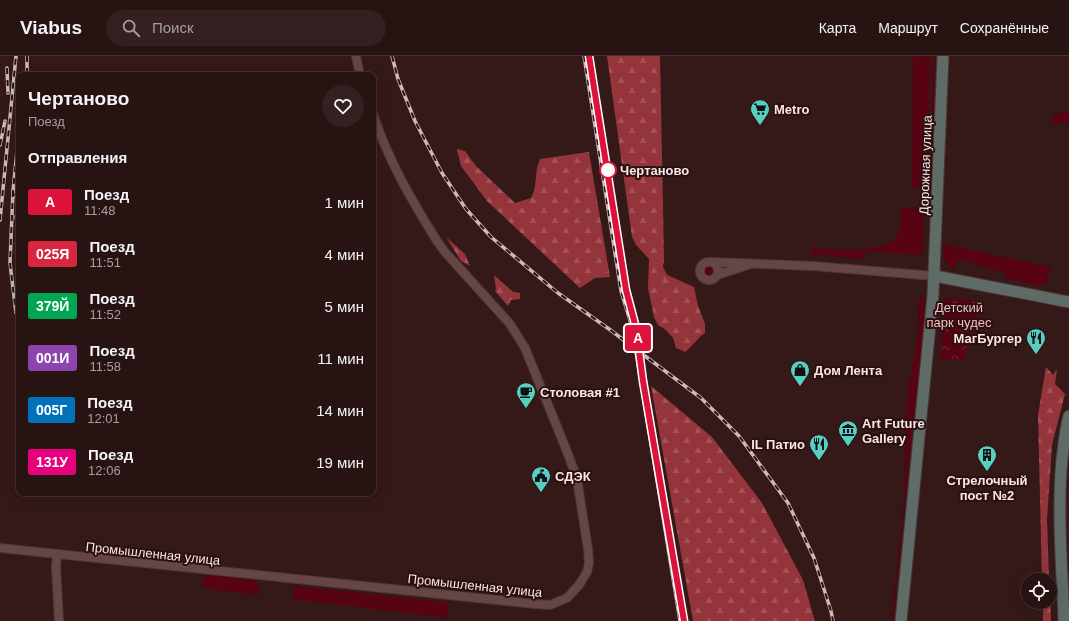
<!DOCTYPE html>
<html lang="ru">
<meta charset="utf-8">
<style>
body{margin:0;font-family:Helvetica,sans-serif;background:#342021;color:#f1f3f6;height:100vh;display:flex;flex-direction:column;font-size:15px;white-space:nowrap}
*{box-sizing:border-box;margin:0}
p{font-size:13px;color:#a59ea0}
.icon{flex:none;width:22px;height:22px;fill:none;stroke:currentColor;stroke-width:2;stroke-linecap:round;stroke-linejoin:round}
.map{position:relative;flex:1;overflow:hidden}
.sheet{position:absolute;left:16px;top:16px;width:360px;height:424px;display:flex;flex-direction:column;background:#281313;border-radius:8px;box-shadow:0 4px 16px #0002,0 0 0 1px #443233}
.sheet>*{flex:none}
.badge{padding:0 8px;border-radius:3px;font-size:14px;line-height:26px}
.buttons{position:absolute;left:1021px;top:517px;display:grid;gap:8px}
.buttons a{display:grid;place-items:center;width:36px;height:36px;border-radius:50%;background:#281313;box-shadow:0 4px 16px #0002,0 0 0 1px #443233;font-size:20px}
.map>.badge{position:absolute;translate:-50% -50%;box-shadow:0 0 0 2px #fff}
h2{padding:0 12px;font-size:15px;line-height:36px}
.round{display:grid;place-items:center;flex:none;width:42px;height:42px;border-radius:21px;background:#342021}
.headline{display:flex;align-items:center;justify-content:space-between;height:68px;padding:0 12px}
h1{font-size:19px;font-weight:700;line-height:30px}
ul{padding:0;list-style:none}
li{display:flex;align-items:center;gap:12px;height:52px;padding:0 12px}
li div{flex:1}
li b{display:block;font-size:15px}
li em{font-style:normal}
li .badge{min-width:44px;font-weight:700;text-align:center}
header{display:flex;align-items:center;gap:24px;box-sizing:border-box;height:56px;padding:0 20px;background:#281313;border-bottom:1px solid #443233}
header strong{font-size:19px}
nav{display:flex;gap:22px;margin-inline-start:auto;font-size:14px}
.search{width:280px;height:36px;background:#342021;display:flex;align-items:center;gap:10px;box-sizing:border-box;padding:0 14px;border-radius:22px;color:#a59ea0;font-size:15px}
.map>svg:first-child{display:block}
.grass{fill:#580312}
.forest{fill:url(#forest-firs)}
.park{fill:url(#park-crowns)}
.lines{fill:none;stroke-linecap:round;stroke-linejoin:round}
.street-casing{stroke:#4c3636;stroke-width:10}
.secondary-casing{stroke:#4c3636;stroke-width:13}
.street{stroke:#664645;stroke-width:8}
.secondary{stroke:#5e6b67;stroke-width:11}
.rail-casing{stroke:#ceb9b8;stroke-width:3.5}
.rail{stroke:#2a1010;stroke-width:2;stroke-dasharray:6;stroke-linecap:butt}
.line-casing{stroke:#fff;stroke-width:9}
.line{stroke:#dc143c;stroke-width:6}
.stop-dot{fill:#fff;stroke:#dc143c;stroke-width:2}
.labels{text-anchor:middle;stroke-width:4;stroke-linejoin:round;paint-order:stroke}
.poi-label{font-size:13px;font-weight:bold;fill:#fae6e5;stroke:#2a1010;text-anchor:start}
.street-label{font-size:13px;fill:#fae6e5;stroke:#2a1010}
.stop-label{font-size:13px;font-weight:bold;fill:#fae6e5;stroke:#2a1010;text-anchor:start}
.park-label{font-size:13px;fill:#f6bfbe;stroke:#2a1010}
</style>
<header>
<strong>Viabus</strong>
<div class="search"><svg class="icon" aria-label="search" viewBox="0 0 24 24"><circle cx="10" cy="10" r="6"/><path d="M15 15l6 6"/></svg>Поиск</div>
<nav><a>Карта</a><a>Маршрут</a><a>Сохранённые</a></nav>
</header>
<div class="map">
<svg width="1069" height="565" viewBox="0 0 1069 565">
<defs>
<pattern id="forest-firs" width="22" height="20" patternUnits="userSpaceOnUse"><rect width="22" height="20" fill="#94353b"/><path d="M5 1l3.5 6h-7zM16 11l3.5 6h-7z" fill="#a45257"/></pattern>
<pattern id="park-crowns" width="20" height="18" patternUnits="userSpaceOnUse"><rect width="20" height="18" fill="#580312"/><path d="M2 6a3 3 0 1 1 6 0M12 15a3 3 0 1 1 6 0" fill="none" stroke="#712834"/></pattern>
</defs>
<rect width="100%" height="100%" fill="#351919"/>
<g class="grass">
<path d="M913,0h17l-2,103 -2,27 -10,2 -4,-2z"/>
<path d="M933,0h3l-5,129h-1z"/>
<path d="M1061,56h8v12l-18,-1 3,-8z"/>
<path d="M905,151h17l2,2 -2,46 -56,-4 -1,8 -55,-5v-6c20,1 78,8 88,-14 3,-6 2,-17 2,-24z"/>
<path d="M944,188l107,23 -4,15 -8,4 -34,-8 1,-5 -30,-8v-2l-19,-4 -2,11c-12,-6 -13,-14 -11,-26z"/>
<circle cx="708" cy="215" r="6"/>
<path d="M919,241l6,1 -2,39 -12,103 -18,181h-2l13,-123 1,-76 4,-36 10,-59 -1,-10z"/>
<path d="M206,519l48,5 4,5 1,10 -57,-7 2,-9z"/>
<path d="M297,530l148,16 3,2 -1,14 -154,-19 1,-12z"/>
</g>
<g class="forest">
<path d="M607,0h53l4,202 -1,9 4,8 27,12 4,19 7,18v9c-8,5 -12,13 -20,19l-9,-4 -3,-10 -7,-8 -8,-5 -4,-8 -6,-29 1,-29 -13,-14 -4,-8z"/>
<path d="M457,93l8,2 11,15 39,37 16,-5c7,-12 3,-27 9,-39l49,-7 21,125 -15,1 -15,10 -93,-87 -26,-35z"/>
<path d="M446,181l19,17 5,12 -9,-5z"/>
<path d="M494,219l19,17 7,1v6l-9,1 -3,6 -13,-15 1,-2z"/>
<path d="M1046,311l7,8 4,-6 -2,15 10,10 -13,51 -5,74 2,61h-7l-4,-165z"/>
<path d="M651,330l61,51 50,66 41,77 12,41h-122z"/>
<path d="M1050,537l1,28h-8v-19h7z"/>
</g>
<path class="park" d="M946,241l37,5 -4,13 -6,4 -8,40 -25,1z"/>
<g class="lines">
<defs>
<g id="street">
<path d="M356,0l4,19"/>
<circle cx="709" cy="215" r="9"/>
<path d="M712,206l101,4 122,10"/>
<path d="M717,219l31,-10"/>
<path d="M0,492l535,56 15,1 17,-7 12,-13 8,-13 2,-9 -1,-14 -11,-70 -9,-25 -43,-106 -15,-24 -65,-72 -8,-11c-25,-40 -49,-81 -64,-127"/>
<path d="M57,499l-1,12 3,54"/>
</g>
<g id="secondary">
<path d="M935,220l134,26"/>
<path d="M901,565l32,-326 10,-239"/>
<path d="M1064,565c-2,-54 -7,-109 -2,-162 2,-15 3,-29 7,-43"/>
</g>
</defs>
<use href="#street" class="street-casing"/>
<use href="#secondary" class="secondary-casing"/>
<use href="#street" class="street"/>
<use href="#secondary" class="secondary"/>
<defs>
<g id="rail">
<path d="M27,0v19"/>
<path d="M392,0l6,23 17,42 27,52 24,36 25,28 67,56 51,36 92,69 38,38 49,67 26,55 17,53 2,10"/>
<path d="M584,0l37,235 11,36 48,294"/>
<path d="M7,12l1,25"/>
<path d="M0,89l5,-24"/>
<path d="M13,135l-3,72 6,50 3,6"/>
<path d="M14,140l-1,-5 6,-61"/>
<path d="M16,160l3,19"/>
<path d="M0,164l16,-164"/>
</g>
</defs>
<use href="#rail" class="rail-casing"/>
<use href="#rail" class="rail"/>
</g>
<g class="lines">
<defs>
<path id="line" d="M589,0l37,234 10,38 7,53 41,240"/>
</defs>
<use href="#line" class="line-casing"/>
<use href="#line" class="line"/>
</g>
<defs>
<symbol id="supermarket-pin" viewBox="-11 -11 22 30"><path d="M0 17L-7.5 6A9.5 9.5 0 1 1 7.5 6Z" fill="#57cec2" stroke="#2a1010"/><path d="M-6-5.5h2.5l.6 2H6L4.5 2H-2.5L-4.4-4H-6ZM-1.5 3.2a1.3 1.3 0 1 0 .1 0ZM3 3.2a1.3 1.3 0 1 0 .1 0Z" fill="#111"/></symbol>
<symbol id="restaurant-pin" viewBox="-11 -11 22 30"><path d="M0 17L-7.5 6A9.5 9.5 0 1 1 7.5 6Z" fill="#57cec2" stroke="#2a1010"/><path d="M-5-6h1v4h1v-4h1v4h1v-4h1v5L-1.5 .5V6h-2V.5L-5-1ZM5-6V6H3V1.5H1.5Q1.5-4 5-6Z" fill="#111"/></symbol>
<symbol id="shop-pin" viewBox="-11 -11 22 30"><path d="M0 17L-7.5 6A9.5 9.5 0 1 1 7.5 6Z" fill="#57cec2" stroke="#2a1010"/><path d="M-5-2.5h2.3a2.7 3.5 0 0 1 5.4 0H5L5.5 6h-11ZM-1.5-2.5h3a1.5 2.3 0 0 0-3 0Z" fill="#111"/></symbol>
<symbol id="cafe-pin" viewBox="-11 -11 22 30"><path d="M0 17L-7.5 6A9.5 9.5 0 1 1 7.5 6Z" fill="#57cec2" stroke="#2a1010"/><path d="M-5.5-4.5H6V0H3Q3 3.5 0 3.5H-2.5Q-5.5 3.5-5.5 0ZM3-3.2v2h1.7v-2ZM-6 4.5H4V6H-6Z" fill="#111"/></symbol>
<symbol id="museum-pin" viewBox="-11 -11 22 30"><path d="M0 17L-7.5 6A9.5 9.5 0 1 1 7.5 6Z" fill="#57cec2" stroke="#2a1010"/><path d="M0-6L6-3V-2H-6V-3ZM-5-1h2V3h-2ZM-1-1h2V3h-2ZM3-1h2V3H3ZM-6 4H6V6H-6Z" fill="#111"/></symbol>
<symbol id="building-pin" viewBox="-11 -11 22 30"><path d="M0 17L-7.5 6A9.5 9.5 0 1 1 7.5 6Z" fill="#57cec2" stroke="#2a1010"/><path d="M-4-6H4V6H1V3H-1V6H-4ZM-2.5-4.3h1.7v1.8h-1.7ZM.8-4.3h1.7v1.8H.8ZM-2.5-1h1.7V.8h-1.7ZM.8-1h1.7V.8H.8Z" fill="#111"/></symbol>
<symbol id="civic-pin" viewBox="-11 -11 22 30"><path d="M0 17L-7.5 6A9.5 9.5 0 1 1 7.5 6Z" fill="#57cec2" stroke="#2a1010"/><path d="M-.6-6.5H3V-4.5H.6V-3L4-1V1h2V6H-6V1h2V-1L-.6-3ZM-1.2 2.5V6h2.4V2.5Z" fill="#111"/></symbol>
</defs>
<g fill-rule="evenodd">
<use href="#supermarket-pin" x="749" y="42" width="22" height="30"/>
<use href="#restaurant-pin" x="1025" y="271" width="22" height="30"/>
<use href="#shop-pin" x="789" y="303" width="22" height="30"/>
<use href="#cafe-pin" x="515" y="325" width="22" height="30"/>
<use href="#museum-pin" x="837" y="363" width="22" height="30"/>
<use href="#restaurant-pin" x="808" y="377" width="22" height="30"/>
<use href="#building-pin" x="976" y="388" width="22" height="30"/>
<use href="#civic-pin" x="530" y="409" width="22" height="30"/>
</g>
<circle class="stop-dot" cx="608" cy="114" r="8"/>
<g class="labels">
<g class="poi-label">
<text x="774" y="58">Metro</text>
<text x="1022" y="287" text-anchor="end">МагБургер</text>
<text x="814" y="319">Дом Лента</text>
<text x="540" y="341">Столовая #1</text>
<text x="862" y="372">Art Future<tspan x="862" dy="15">Gallery</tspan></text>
<text x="805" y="393" text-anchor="end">IL Патио</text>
<text x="555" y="425">СДЭК</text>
<text x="987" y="429" text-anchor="middle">Стрелочный<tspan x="987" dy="15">пост №2</tspan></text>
</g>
<g class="street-label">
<text transform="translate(925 109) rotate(-88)" y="5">Дорожная улица</text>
<text transform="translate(153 497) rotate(6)" y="5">Промышленная улица</text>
<text transform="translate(475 529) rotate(6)" y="5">Промышленная улица</text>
</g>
<g class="stop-label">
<text x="620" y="119">Чертаново</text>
</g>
<g class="park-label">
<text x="959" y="256">Детский<tspan x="959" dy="15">парк чудес</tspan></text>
</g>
</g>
</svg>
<div class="buttons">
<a><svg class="icon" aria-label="locate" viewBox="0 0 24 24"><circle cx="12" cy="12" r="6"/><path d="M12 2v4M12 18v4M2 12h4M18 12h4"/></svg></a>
</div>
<b class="badge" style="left:638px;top:282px;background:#dc143c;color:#fff">A</b>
<section class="sheet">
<div class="headline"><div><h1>Чертаново</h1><p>Поезд</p></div><a class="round"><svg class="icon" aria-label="heart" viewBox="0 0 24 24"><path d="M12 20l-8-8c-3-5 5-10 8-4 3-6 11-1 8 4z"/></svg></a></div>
<h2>Отправления</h2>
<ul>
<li><span class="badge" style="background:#dc143c;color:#fff">A</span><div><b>Поезд</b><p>11:48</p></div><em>1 мин</em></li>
<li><span class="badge" style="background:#d7263d;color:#fff">025Я</span><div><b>Поезд</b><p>11:51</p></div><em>4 мин</em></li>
<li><span class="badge" style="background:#00a651;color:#fff">379Й</span><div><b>Поезд</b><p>11:52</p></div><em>5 мин</em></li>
<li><span class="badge" style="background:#8e44ad;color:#fff">001И</span><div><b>Поезд</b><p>11:58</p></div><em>11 мин</em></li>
<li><span class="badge" style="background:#0072bc;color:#fff">005Г</span><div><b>Поезд</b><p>12:01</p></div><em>14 мин</em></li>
<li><span class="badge" style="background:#e6007e;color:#fff">131У</span><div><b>Поезд</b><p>12:06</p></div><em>19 мин</em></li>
</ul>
</section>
</div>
